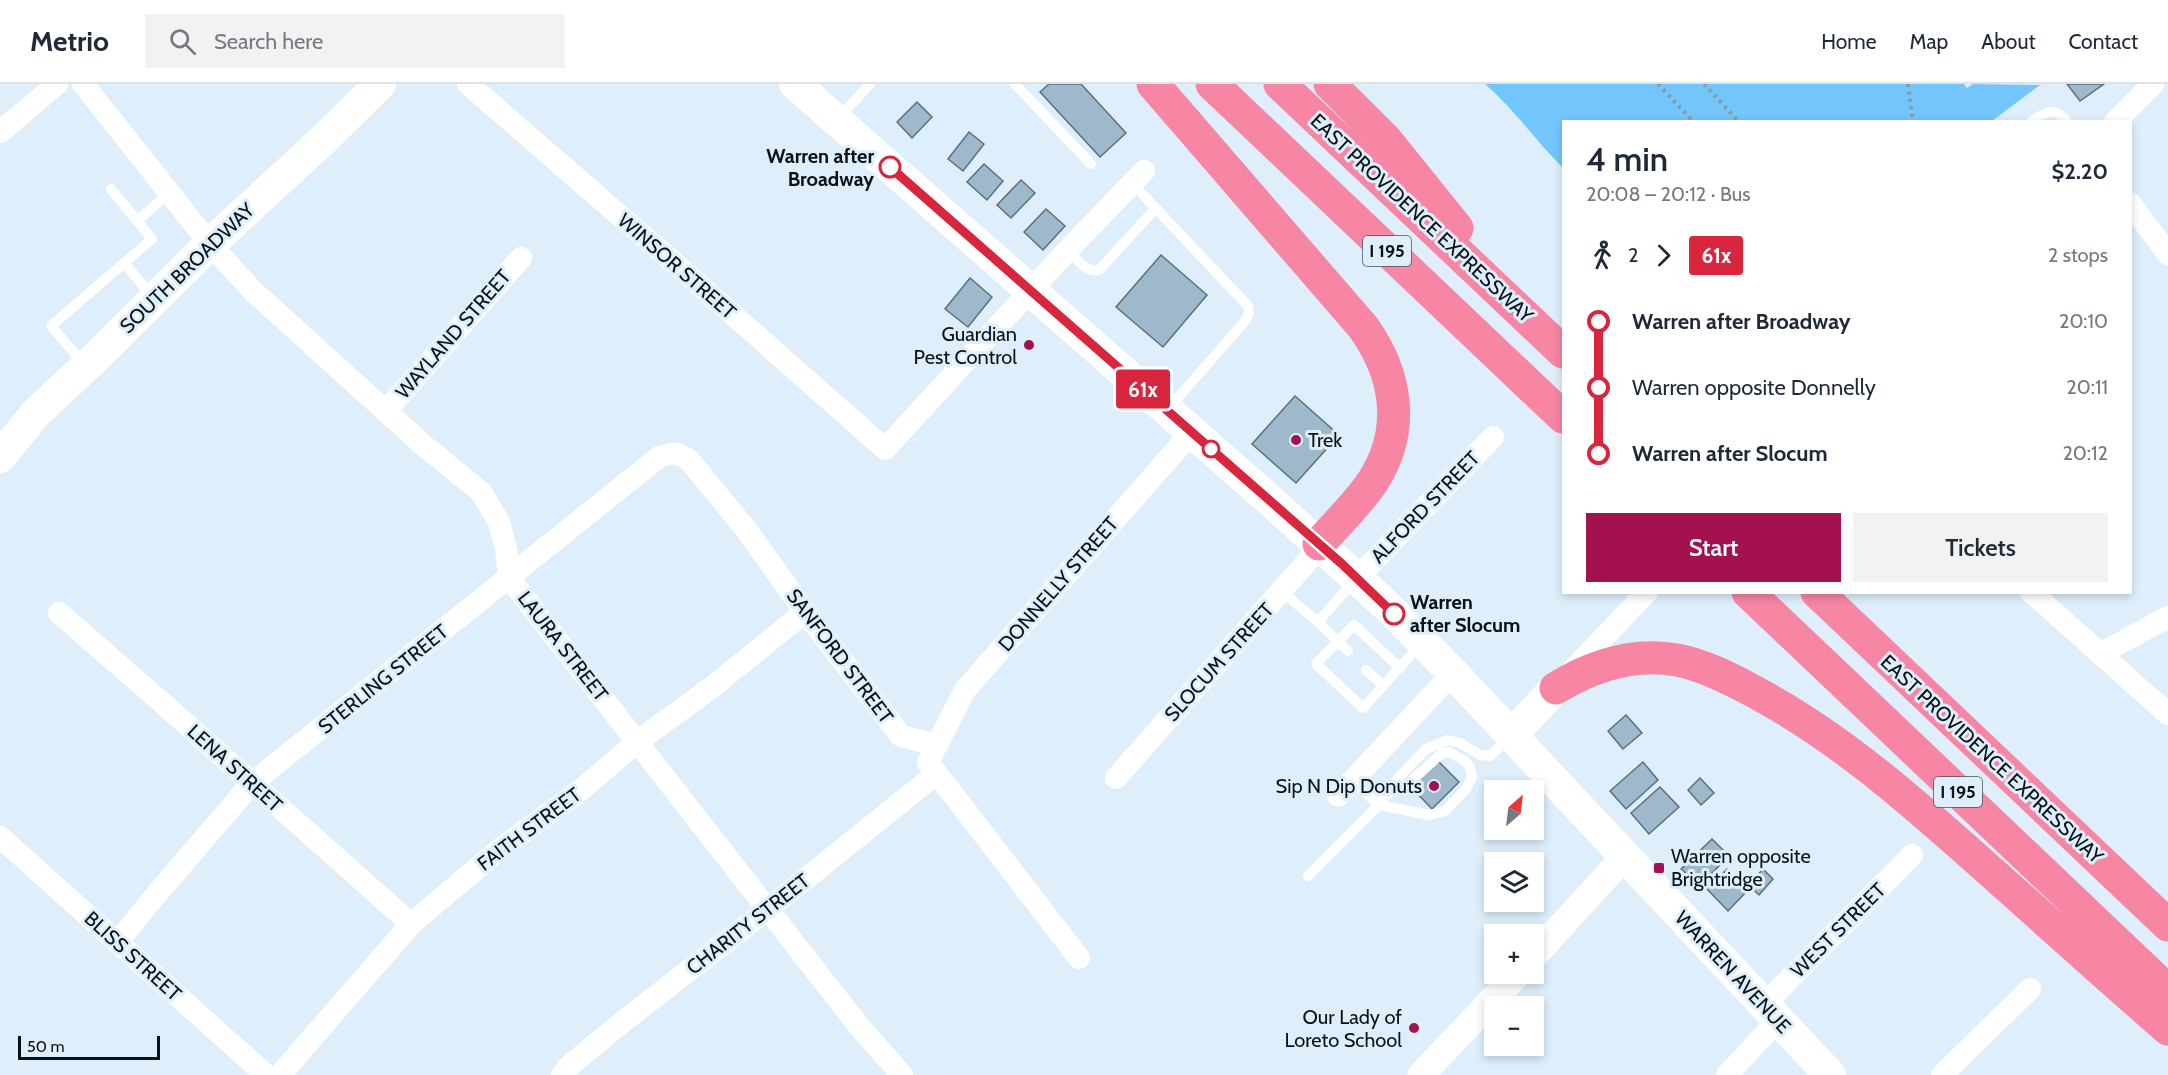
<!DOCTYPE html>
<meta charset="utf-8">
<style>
body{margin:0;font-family:Cabin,sans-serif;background:#f2f2f3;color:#1f2937;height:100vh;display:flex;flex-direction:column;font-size:22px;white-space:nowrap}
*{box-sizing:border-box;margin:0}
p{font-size:20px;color:#747a83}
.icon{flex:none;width:33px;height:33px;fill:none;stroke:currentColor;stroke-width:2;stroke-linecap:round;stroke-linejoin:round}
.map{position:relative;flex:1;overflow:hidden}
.drawer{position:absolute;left:1562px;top:36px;width:570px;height:474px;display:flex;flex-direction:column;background:#fff;border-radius:0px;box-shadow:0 3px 9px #0003}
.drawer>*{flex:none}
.badge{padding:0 12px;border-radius:4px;font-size:21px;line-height:39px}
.needle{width:39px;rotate:28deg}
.controls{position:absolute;left:1484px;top:696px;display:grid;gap:12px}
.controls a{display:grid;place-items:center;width:60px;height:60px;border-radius:0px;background:#fff;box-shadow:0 3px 9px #0003;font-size:30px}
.scale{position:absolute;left:18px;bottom:15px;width:142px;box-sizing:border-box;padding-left:6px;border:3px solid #081218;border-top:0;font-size:16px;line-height:21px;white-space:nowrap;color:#081218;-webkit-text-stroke:4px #deeffb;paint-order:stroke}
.map>.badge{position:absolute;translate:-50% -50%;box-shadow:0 0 0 3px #fff}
.legs{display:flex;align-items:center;gap:9px;height:66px;padding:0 24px;font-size:20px}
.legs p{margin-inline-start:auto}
.headline{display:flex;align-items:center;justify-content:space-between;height:102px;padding:0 24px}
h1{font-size:33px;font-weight:600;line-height:45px}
.cta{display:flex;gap:12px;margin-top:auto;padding:12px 24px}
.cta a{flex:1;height:69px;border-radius:0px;background:#a4114f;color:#fff;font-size:24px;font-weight:600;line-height:69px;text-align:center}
.cta a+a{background:#f2f2f3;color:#1f2937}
ul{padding:0 24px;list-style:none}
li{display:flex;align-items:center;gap:21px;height:66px;font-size:22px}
li i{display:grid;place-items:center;width:9px;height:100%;margin:0 8px;background:currentColor}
li i::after{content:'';width:15px;height:15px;margin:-8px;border:4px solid;border-radius:50%;background:#fff}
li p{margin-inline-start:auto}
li:first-child i{background:linear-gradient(#0000 50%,currentColor 0)}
li:last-child i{background:linear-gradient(currentColor 50%,#0000 0)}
header{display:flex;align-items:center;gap:36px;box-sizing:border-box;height:84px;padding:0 30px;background:#fff;border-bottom:2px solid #e0e1e3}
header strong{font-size:28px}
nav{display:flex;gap:33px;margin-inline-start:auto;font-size:21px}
.search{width:420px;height:54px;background:#f2f2f3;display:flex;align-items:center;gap:15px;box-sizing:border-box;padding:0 21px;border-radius:0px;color:#747a83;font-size:22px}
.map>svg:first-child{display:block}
.green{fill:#73c6fb}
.building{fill:#9eb9cb;stroke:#587182;stroke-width:1.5}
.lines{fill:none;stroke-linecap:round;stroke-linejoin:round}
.path{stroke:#8a98a2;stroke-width:4;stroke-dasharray:3 4.5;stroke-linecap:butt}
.service{stroke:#fff;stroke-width:10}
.minor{stroke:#fff;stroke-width:22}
.tertiary{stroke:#fff;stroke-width:27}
.secondary{stroke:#fff;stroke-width:32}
.motorway{stroke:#f686a4;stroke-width:33}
.line-1-casing{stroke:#fff;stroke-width:14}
.line-1{stroke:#d7263d;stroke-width:9}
.stop-1-dot{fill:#fff;stroke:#d7263d;stroke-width:3}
.poi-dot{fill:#a4114f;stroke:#deeffb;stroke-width:2}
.labels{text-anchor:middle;stroke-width:6;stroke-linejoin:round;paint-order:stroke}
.shield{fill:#deeffb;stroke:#48545c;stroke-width:1.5}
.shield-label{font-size:18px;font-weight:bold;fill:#081218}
.stop-label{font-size:20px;font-weight:bold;fill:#081218;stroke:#deeffb;text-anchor:end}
.street-label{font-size:20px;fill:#081218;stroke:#deeffb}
.poi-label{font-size:20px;fill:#081218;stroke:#deeffb;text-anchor:end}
</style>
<header>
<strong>Metrio</strong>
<div class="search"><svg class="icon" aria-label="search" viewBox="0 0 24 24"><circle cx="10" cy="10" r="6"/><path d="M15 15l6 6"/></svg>Search here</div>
<nav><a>Home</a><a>Map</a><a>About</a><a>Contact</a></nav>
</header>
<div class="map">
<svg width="2168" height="991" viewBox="0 0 2168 991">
<rect width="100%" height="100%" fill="#deeffb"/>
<path class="green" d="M1485,0h479l3,4 6,-4 67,1 -48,36 -429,1v46c-27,-27 -49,-59 -78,-84z"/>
<g class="building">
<path d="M1049,0h32l45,49 -26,24 -60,-65z"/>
<path d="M2067,0h37l-24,17z"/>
<path d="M917,18l15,15 -20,21 -15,-16z"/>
<path d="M969,48l15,12 -21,27 -15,-12z"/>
<path d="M984,80l19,17 -16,19 -20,-18z"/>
<path d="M1021,96l14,13 -24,25 -14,-13z"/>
<path d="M1046,125l19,17 -22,24 -19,-18z"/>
<path d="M1161,171l46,40 -44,52 -47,-40z"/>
<path d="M970,194l22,19 -24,30 -23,-18z"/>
<path d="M1295,312l44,39 -43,48 -44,-39z"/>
<path d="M1626,631l16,18 -19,16 -15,-18z"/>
<path d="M1438,677l21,21 -27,27 -21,-22z"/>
<path d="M1643,678l15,18 -32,29 -16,-18z"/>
<path d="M1700,694l14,15 -13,12 -13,-15z"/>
<path d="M1660,703l19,20 -30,27 -18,-21z"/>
<path d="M1712,755l17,17 -30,30 -18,-17z"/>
<path d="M1727,785l21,21 -20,21 -21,-22z"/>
<path d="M1763,785l10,10 -14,16 -11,-10z"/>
</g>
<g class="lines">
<g class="path">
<path d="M1658,0l36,38"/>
<path d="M1704,0l35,38"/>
<path d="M1908,0l5,38"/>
</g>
<g class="service">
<path d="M1015,0l76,80"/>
<path d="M839,34l31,-34"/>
<path d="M2031,38c15,-11 23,-16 36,0"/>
<path d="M1132,99l116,123 1,6 -3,8 -77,88"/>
<path d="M137,137l32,-28"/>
<path d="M1068,166c9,9 18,23 31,20l57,-62"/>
<path d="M124,179l29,34"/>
<path d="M84,280l-33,-38 101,-87 -41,-50"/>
<path d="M1281,507l37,31 37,-42"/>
<path d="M1318,538l30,29"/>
<path d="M1400,584l-46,-43 -38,39 47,44 57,-63"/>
<path d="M1366,586l17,15"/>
<path d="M1352,697l27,24 50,10 16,-4 21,-22 6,-12 -2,-9 -5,-7 -16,-9 -7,1 -35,32 -17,8"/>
<path d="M1308,792l71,-71 20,-28 27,-28 22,-9 12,3 20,12 10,1 19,-18"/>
</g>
<g class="minor">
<path d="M83,0l127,160 44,48 168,152 59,48 18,30 7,27 3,29 349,447 44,50"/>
<path d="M468,0l195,169 222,196 183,-199 76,-79"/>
<path d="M2115,38l38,-38"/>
<path d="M0,48l57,-48"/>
<path d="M2130,119l38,51"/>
<path d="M386,327l135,-153"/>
<path d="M1357,494l136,-141"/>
<path d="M2031,508l137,122"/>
<path d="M59,529l108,94 244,217"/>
<path d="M2100,570l68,-37"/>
<path d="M1567,592l80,-84"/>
<path d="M1116,694l189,-214 14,-20"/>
<path d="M1338,712l115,-123"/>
<path d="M0,753l266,238"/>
<path d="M118,858l31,-39 103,-120 407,-326c13,-4 18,-6 30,3l56,68 60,84 96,124 36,9"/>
<path d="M1079,874l-151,-196 37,-72 227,-258"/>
<path d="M1764,921l148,-150"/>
<path d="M280,991l131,-151 89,-75 77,-56 61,-52 73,-53 94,-76"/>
<path d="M562,991l7,-9 55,-45 144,-112 168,-135"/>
<path d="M1727,991l51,-55"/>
<path d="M1942,991l88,-86"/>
</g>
<g class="tertiary">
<path d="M1533,873l92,-101"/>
<path d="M1421,991l96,-101"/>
</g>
<g class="secondary">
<path d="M795,0l470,412 121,109 67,68 377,402"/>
<path d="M0,373l36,-44 57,-53 117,-116 112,-103 58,-57"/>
<path d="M1511,651l45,-47"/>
</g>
<g class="motorway">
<path d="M1153,0l210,243c34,47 43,103 10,154 -15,23 -36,42 -54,63"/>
<path d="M1212,0l351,333"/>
<path d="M1280,0l283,268"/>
<path d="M1330,0l57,57 70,87"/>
<path d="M1748,508l420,399"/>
<path d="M1817,508l351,333"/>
<path d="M1556,604c36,-22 78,-36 121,-28 26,5 52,18 76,31 85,45 156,108 228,172 62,55 124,111 187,166"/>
</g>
</g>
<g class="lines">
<defs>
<path id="line-1" d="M890,83l452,397 52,50"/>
</defs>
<use href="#line-1" class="line-1-casing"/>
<use href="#line-1" class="line-1"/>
</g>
<g class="stop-1-dot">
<circle cx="890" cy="83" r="10"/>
<circle cx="1211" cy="365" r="8"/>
<circle cx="1394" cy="530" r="10"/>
</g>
<g class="poi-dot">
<circle cx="1029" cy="261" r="6"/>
<circle cx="1296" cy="356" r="6"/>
<circle cx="1434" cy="702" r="6"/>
<rect x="1653" y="778" width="12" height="12" rx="3"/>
<circle cx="1414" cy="944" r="6"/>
</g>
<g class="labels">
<g class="shield">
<rect x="1363" y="152" width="48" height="30" rx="4.5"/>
<rect x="1934" y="693" width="48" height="30" rx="4.5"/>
</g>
<g class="shield-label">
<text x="1387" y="173">I 195</text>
<text x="1958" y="714">I 195</text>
</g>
<g class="stop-label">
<text x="874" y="79">Warren after<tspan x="874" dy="23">Broadway</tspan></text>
<text x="1410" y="525" text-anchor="start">Warren<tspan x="1410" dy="23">after Slocum</tspan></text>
</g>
<g class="street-label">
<text transform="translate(1422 134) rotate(43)" y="7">EAST PROVIDENCE EXPRESSWAY</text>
<text transform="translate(677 182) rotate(41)" y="7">WINSOR STREET</text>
<text transform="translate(187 184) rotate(-44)" y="7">SOUTH BROADWAY</text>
<text transform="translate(453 250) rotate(-49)" y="7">WAYLAND STREET</text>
<text transform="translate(1425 423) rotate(-46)" y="7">ALFORD STREET</text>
<text transform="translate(1058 500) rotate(-49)" y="7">DONNELLY STREET</text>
<text transform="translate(563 562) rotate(52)" y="7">LAURA STREET</text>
<text transform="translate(840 572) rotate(53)" y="7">SANFORD STREET</text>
<text transform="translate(1219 578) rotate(-48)" y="7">SLOCUM STREET</text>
<text transform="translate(383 595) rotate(-39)" y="7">STERLING STREET</text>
<text transform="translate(1992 675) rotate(43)" y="7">EAST PROVIDENCE EXPRESSWAY</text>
<text transform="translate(235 684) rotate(42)" y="7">LENA STREET</text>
<text transform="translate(529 745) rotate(-37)" y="7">FAITH STREET</text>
<text transform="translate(748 840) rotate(-38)" y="7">CHARITY STREET</text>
<text transform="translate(1838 846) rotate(-45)" y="7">WEST STREET</text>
<text transform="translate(133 872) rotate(42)" y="7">BLISS STREET</text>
<text transform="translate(1733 888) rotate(47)" y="7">WARREN AVENUE</text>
</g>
<g class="poi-label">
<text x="1017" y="257">Guardian<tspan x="1017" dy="23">Pest Control</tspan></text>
<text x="1308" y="363" text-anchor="start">Trek</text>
<text x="1422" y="709">Sip N Dip Donuts</text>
<text x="1671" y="779" text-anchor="start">Warren opposite<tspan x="1671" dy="23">Brightridge</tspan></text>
<text x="1402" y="940">Our Lady of<tspan x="1402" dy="23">Loreto School</tspan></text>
</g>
</g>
</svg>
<div class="controls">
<a><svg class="needle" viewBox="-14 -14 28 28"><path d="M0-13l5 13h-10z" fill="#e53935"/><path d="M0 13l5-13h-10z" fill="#747a83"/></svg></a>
<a><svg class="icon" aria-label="layers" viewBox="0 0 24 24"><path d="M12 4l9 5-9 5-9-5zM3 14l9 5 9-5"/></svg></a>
<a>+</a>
<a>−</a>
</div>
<div class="scale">50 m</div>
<b class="badge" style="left:1143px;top:305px;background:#d7263d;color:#fff">61x</b>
<section class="drawer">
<div class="headline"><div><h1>4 min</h1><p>20:08 – 20:12 · Bus</p></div><b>$2.20</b></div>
<div class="legs"><svg class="icon" aria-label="walk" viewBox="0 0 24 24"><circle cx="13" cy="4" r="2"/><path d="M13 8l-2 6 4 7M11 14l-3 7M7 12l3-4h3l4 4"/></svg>2<svg class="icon" aria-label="forward" viewBox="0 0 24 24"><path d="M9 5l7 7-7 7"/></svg><b class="badge" style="background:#d7263d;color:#fff">61x</b><p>2 stops</p></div>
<ul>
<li><i style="color:#d7263d"></i><b>Warren after Broadway</b><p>20:10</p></li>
<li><i style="color:#d7263d"></i><span>Warren opposite Donnelly</span><p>20:11</p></li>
<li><i style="color:#d7263d"></i><b>Warren after Slocum</b><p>20:12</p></li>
</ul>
<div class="cta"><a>Start</a><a>Tickets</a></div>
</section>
</div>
